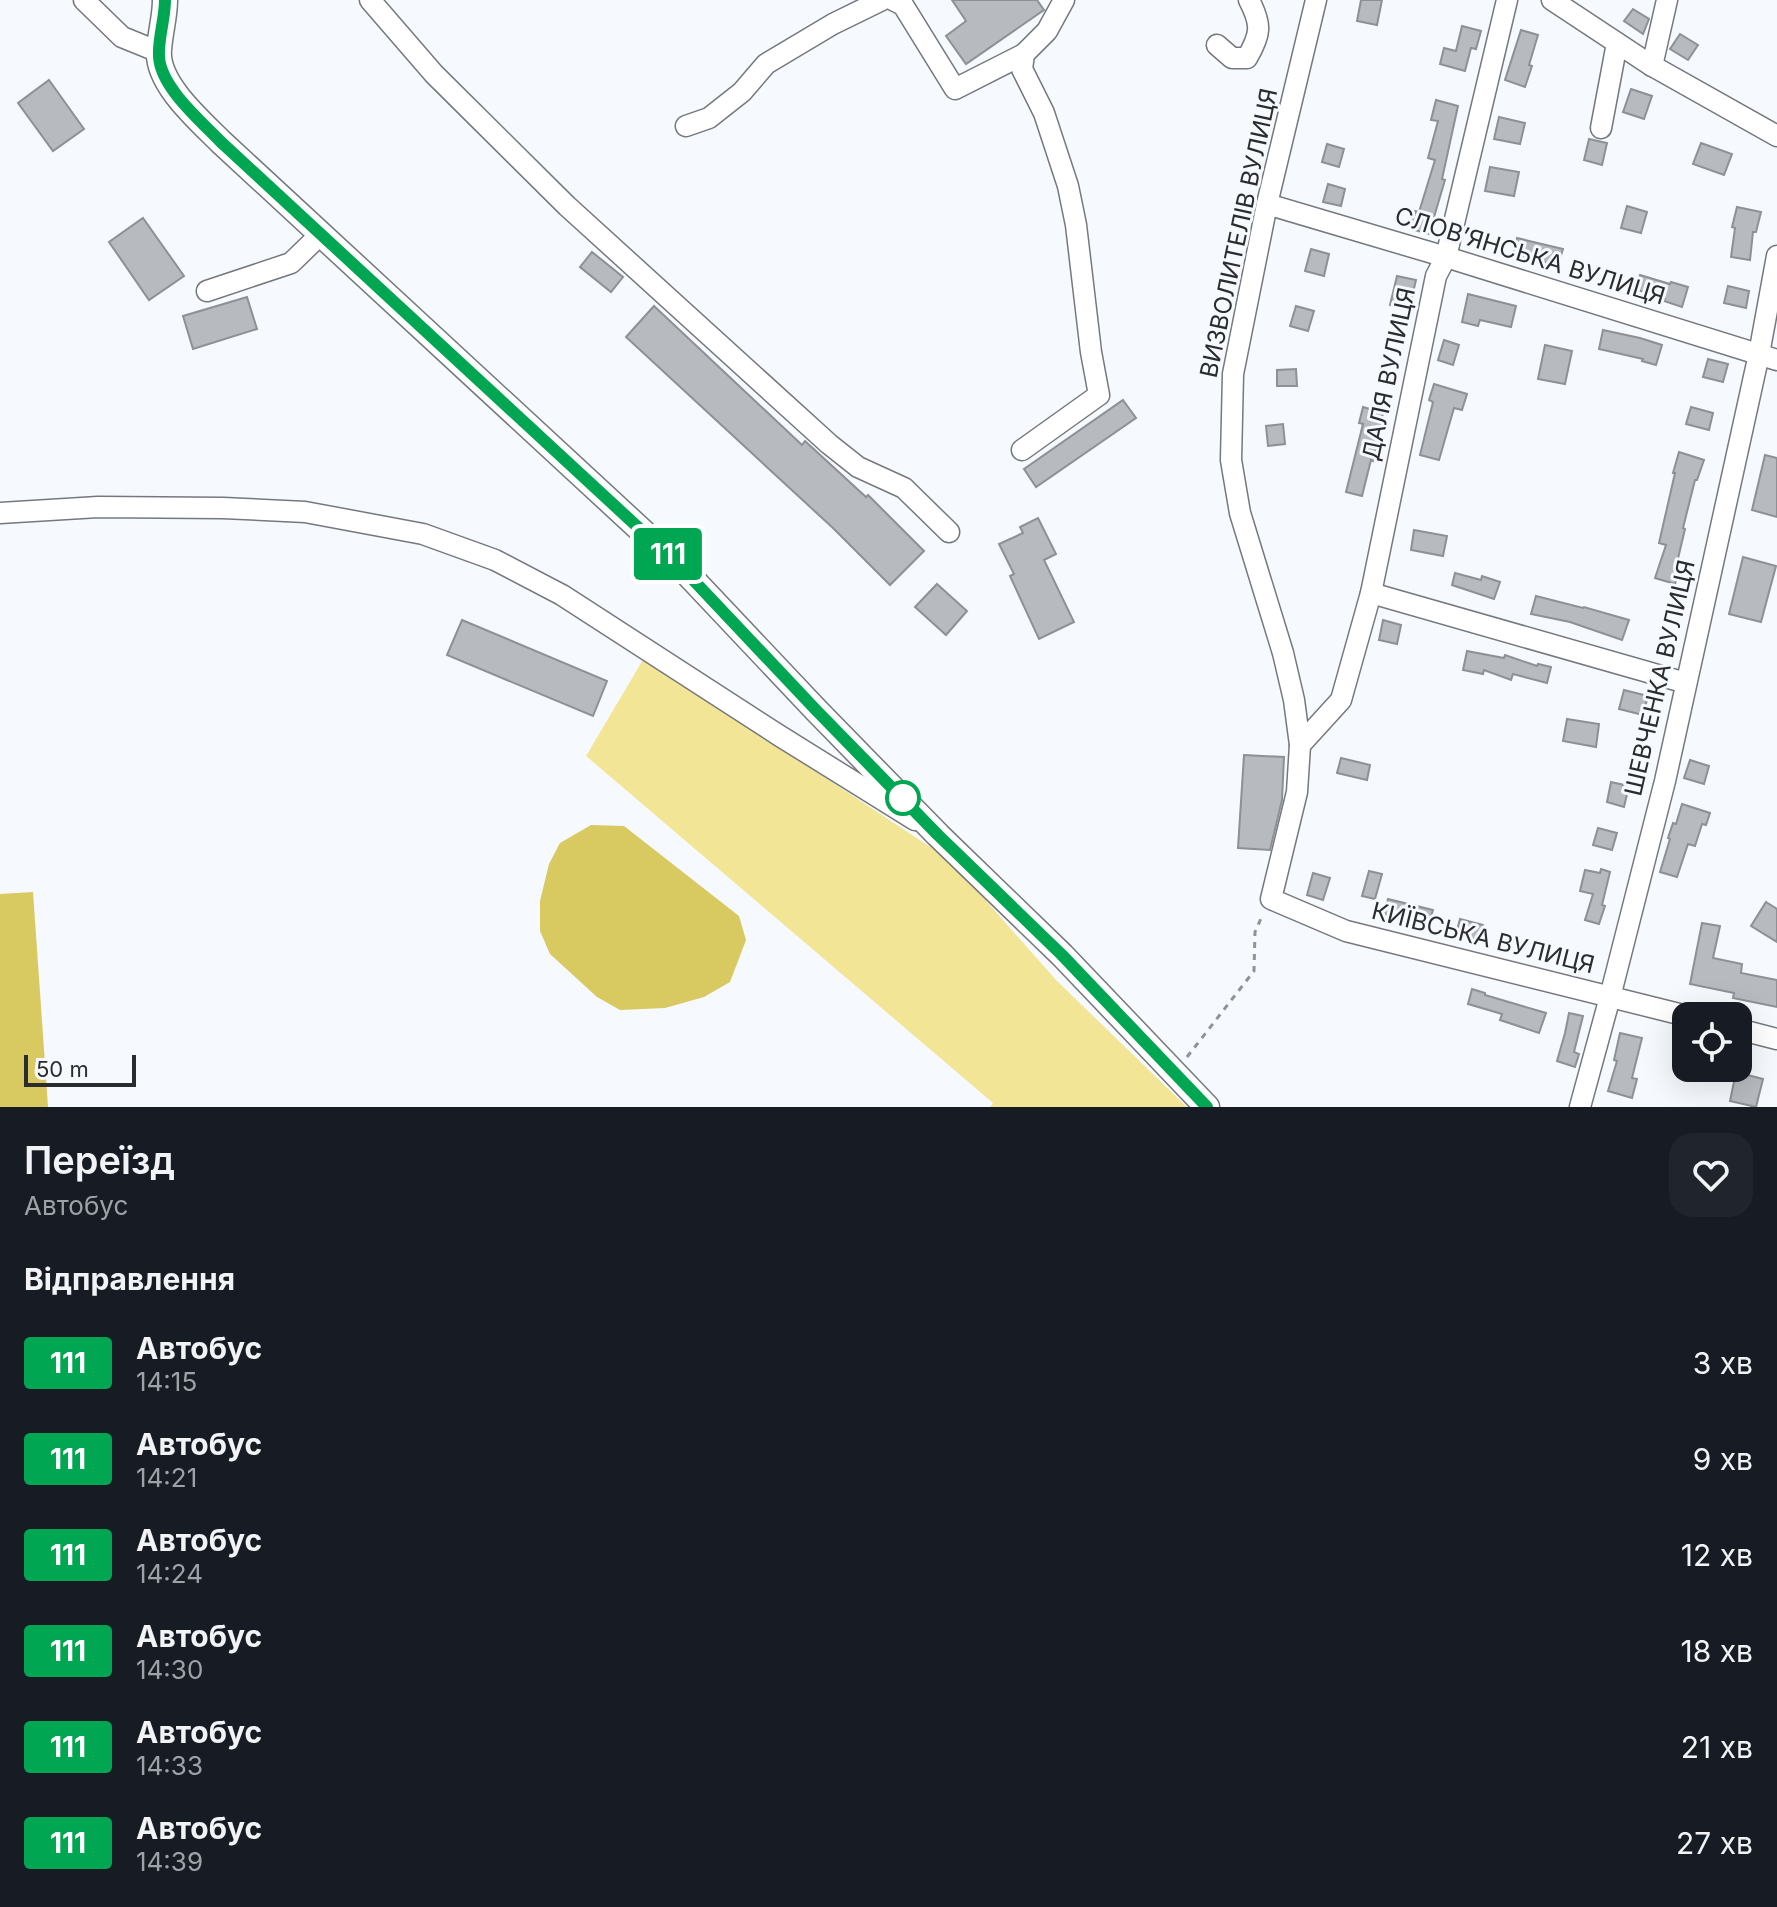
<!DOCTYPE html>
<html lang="uk">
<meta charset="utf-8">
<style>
body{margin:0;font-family:Inter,sans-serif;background:#20242c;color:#f1f3f6;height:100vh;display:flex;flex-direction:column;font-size:30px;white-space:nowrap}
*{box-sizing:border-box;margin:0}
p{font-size:26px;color:#9ea1a6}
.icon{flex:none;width:44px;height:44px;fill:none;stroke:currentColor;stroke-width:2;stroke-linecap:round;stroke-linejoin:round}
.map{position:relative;height:1107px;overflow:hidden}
.side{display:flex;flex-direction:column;background:#171b24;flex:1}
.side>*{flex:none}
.badge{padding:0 16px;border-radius:6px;font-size:28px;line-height:52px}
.controls{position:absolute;left:1672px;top:1002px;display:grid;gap:16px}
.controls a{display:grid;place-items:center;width:80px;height:80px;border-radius:16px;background:#171b24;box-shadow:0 8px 32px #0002;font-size:40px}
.scale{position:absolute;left:24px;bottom:20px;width:112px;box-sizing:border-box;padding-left:8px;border:4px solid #2b2c2e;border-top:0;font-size:22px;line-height:28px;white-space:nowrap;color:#2b2c2e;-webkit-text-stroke:6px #f6f9fe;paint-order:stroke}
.map>.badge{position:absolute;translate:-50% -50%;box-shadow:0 0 0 4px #fff}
h2{padding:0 24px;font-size:30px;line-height:72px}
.round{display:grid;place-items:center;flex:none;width:84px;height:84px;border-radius:24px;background:#20242c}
.summary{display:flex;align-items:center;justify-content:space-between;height:136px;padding:0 24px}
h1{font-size:38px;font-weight:600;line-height:60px}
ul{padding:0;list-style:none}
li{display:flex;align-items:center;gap:24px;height:96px;padding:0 24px}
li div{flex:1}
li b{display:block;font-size:30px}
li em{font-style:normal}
li .badge{min-width:88px;font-weight:700;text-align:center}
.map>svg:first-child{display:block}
.green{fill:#f2e696}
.water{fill:#d9c961}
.building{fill:#b7babf;stroke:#8d9094;stroke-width:2}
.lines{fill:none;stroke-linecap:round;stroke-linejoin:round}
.minor-casing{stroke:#75787d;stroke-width:23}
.major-casing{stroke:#75787d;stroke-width:27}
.path{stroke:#909296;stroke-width:3;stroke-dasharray:6 6;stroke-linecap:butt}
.minor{stroke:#fff;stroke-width:20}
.major{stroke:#fff;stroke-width:24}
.line-casing{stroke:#fff;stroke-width:18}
.line{stroke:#00a651;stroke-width:12}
.stop-dot{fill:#fff;stroke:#00a651;stroke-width:4}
.labels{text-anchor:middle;stroke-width:6;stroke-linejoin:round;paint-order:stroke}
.street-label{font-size:24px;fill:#2b2c2e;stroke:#f6f9fe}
</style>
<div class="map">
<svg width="1777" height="1107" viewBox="0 0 1777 1107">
<rect width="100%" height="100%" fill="#f6f9fe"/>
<path class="green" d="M644,658l306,202 107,121 130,126h-197l3,-4 -407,-347z"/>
<g class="water">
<path d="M591,825l33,1 115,90 7,24 -16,42 -26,15 -39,11 -45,2 -23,-13 -47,-43 -10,-23v-30l9,-37 11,-21z"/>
<path d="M33,892l15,215h-48v-213z"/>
</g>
<g class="building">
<path d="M952,0h85l7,10 -78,54 -20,-28 20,-15z"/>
<path d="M1361,0h21l-5,25 -20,-4z"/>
<path d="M1633,9l16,10 -6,15 -19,-13z"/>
<path d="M1462,26l19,5 -5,18 -5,-1 -6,23 -25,-7 4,-16 12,3z"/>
<path d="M1521,30l17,5 -9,30 3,1 -7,21 -20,-7z"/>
<path d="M1680,34l18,11 -10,15 -18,-11z"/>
<path d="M49,80l35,49 -31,22 -35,-48z"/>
<path d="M1631,89l21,7 -8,23 -21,-7z"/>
<path d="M1436,100l22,6 -16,73 3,1 -16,54 -18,-5 4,-18 4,1 16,-52 -7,-2 10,-37 -7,-1z"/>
<path d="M1499,117l26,6 -5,21 -26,-5z"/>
<path d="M1589,139l18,4 -5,22 -18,-5z"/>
<path d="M1701,143l31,11 -8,21 -31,-11z"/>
<path d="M1327,144l17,5 -5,18 -17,-5z"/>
<path d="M1490,167l29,5 -5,24 -29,-5z"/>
<path d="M1328,184l17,5 -4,17 -18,-4z"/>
<path d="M1627,206l20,6 -6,21 -20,-5z"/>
<path d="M1737,207l24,5 -5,20h-3l-3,28 -19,-3 4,-29 -3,-1z"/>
<path d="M143,218l41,58 -35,24 -40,-58z"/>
<path d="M1517,238l46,11 -6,19 -13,-6 -31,-7z"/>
<path d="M1311,249l18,5 -5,22 -19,-5z"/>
<path d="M592,252l31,25 -12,15 -31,-25z"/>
<path d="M1640,275l30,9 1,-2 17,5 -6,20 -18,-6 1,-2 -30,-10z"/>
<path d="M1397,276l19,4 -7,29 -19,-4z"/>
<path d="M1728,286l21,5 -3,17 -22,-5z"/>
<path d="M1468,294l48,12 -5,21 -31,-7 -2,6 -16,-4z"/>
<path d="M247,297l10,32 -64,20 -10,-33z"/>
<path d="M654,306l148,139 3,-4 61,56 2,-2 56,56 -34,34 -56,-56 -208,-192z"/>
<path d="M1296,306l18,5 -6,20 -18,-5z"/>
<path d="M1603,330l37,8 22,7 -6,20 -14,-4 1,-2 -44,-10z"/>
<path d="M1444,340l15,5 -6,20 -15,-5z"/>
<path d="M1545,345l27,6 -7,33 -27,-5z"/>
<path d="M1708,359l20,5 -5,18 -20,-5z"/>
<path d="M1296,369l1,17h-20v-16z"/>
<path d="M1434,384l33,10 -5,16 -8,-2 -15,52 -19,-5 13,-53 -4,-2z"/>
<path d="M1123,400l13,18 -100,69 -12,-18z"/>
<path d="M1363,407l20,6 -10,48 -2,-1 -9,36 -16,-4 17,-68 -4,-1z"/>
<path d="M1691,407l22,6 -4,17 -23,-6z"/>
<path d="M1283,424l2,20 -17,2 -2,-20z"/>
<path d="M1679,452l25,8 -7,20h-2l-12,48 2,1 -9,38 4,1 -5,16 -20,-6 11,-33 -7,-2 16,-70h-2z"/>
<path d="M1765,455l12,3v59l-25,-7z"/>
<path d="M1038,518l18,36 -12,6 30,62 -35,17 -29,-63 4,-2 -15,-30 24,-11 -3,-6z"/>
<path d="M1414,530l33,6 -4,20 -32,-6z"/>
<path d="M1743,557l33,9 -15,56 -32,-8z"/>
<path d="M1455,573l26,7 1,-4 18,6 -6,17 -42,-14z"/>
<path d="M937,584l30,27 -21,24 -31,-28z"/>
<path d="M1536,596l47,12 1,-1 45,13 -7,20 -52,-18 -39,-8z"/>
<path d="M462,620l145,61 -14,35 -146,-61z"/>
<path d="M1383,620l18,5 -4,19 -18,-4z"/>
<path d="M1467,651l37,7 1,-3 32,11 1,-2 13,3 -4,16 -34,-9 -2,6 -27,-10 -1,4 -20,-4z"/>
<path d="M1624,690l24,6 -5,19 -24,-6z"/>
<path d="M1567,719l32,5 -3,23 -33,-6z"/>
<path d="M1244,755l40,2 -2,43 -12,50 -32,-2z"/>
<path d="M1341,758l29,7 -3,15 -30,-7z"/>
<path d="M1690,760l19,6 -5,18 -20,-6z"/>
<path d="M1611,782l18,4 -5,21 -17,-5z"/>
<path d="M1682,804l28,9 -4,12 -4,-1 -7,22 -7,-2 -11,33 -17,-5 10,-33 -2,-1 5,-15 3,1z"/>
<path d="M1598,828l19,5 -5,17 -19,-5z"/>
<path d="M1601,869l9,3 -8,33 3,1 -6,18 -14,-4 8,-26 -13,-3 5,-21 15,3z"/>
<path d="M1369,871l13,3 -7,25 -13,-3z"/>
<path d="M1313,873l17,5 -7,22 -16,-5z"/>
<path d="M1388,899l45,11 -5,16 -44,-12z"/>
<path d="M1766,902l11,7v33l-26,-16z"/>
<path d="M1460,919l23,6 -4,15 -23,-6z"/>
<path d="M1702,923l18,3 -7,32 29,6 -1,9 36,7v27l-44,-9 1,-5 -44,-9z"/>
<path d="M1472,989l13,4v2l61,18 -7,20 -39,-13 2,-6 -34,-10z"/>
<path d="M1569,1013l14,3 -9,36 5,2 -4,13 -18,-6 8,-28z"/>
<path d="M1620,1033l22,5 -10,40 5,1 -5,19 -24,-7 9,-30 -3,-1z"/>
<path d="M1736,1072l27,7 -7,28 -26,-6z"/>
</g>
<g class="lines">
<defs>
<g id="minor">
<path d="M84,0l38,37 37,15"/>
<path d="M370,0l64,74 133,132 262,238 29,23 46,21 45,44"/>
<path d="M893,0l10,5 52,84 69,-35"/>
<path d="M1316,0l-49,204 -34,170 -2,86 9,53 43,140 11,47 6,45 -3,47 -26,107 75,32 341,85"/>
<path d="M1552,0l97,64 128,72"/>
<path d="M1217,45l15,13h15c14,-24 15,-33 2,-58"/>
<path d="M1652,66l15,-66"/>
<path d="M686,126l23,-8 33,-26 24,-28 67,-40 49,-24"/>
<path d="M1601,128l16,-85"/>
<path d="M1267,204l179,53 331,103"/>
<path d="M207,291l84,-28 30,-29"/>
<path d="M1022,450l77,-55 -8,-43 -15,-127 -8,-39 -24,-73 -22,-44 2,-15 23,-23 17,-31"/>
<path d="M0,513l98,-6 125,1 82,4 118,22 72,26 67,35 218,141 135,84"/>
<path d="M1371,593l315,90"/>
<path d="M1300,745l41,-45 30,-107 65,-317 10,-19 61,-257"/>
<path d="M1738,1029l39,10"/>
<path d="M1580,1107l30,-110 55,-216 94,-427 18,-98"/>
</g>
<path id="major" d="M165,0c0,17 -5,33 -6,50 -3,33 40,70 62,92l460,425 135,143 122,125 124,120 145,152"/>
</defs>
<use href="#minor" class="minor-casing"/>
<use href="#major" class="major-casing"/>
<path class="path" d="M1187,1057l67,-86 1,-39 8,-18"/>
<use href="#minor" class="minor"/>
<use href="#major" class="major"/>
</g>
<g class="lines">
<defs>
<path id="line" d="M165,0c0,19 -7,38 -6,56 1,31 42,65 62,86l460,425 135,143 122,125 124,120 145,152"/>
</defs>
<use href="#line" class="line-casing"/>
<use href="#line" class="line"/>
</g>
<circle class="stop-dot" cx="903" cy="798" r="16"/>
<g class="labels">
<g class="street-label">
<text transform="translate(1239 233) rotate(-78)" y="8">ВИЗВОЛИТЕЛІВ ВУЛИЦЯ</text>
<text transform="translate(1530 256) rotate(17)" y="8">СЛОВ’ЯНСЬКА ВУЛИЦЯ</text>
<text transform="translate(1389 374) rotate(-78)" y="8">ДАЛЯ ВУЛИЦЯ</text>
<text transform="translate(1660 678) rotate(-77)" y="8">ШЕВЧЕНКА ВУЛИЦЯ</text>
<text transform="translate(1483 938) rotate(14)" y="8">КИЇВСЬКА ВУЛИЦЯ</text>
</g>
</g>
</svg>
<div class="controls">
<a><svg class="icon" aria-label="locate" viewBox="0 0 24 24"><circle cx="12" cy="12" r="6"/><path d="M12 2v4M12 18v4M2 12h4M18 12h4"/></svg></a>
</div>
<div class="scale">50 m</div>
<b class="badge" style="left:668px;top:554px;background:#00a651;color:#fff">111</b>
</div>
<section class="side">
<div class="summary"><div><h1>Переїзд</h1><p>Автобус</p></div><a class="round"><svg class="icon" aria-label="heart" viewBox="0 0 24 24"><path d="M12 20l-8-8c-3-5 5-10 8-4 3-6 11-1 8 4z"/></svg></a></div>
<h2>Відправлення</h2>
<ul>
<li><span class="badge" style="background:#00a651;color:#fff">111</span><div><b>Автобус</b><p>14:15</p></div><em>3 хв</em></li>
<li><span class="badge" style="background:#00a651;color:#fff">111</span><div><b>Автобус</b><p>14:21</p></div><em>9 хв</em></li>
<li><span class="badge" style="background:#00a651;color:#fff">111</span><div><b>Автобус</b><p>14:24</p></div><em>12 хв</em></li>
<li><span class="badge" style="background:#00a651;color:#fff">111</span><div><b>Автобус</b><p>14:30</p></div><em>18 хв</em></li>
<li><span class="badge" style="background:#00a651;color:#fff">111</span><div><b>Автобус</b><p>14:33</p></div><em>21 хв</em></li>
<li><span class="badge" style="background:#00a651;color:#fff">111</span><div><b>Автобус</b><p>14:39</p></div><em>27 хв</em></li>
</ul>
</section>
